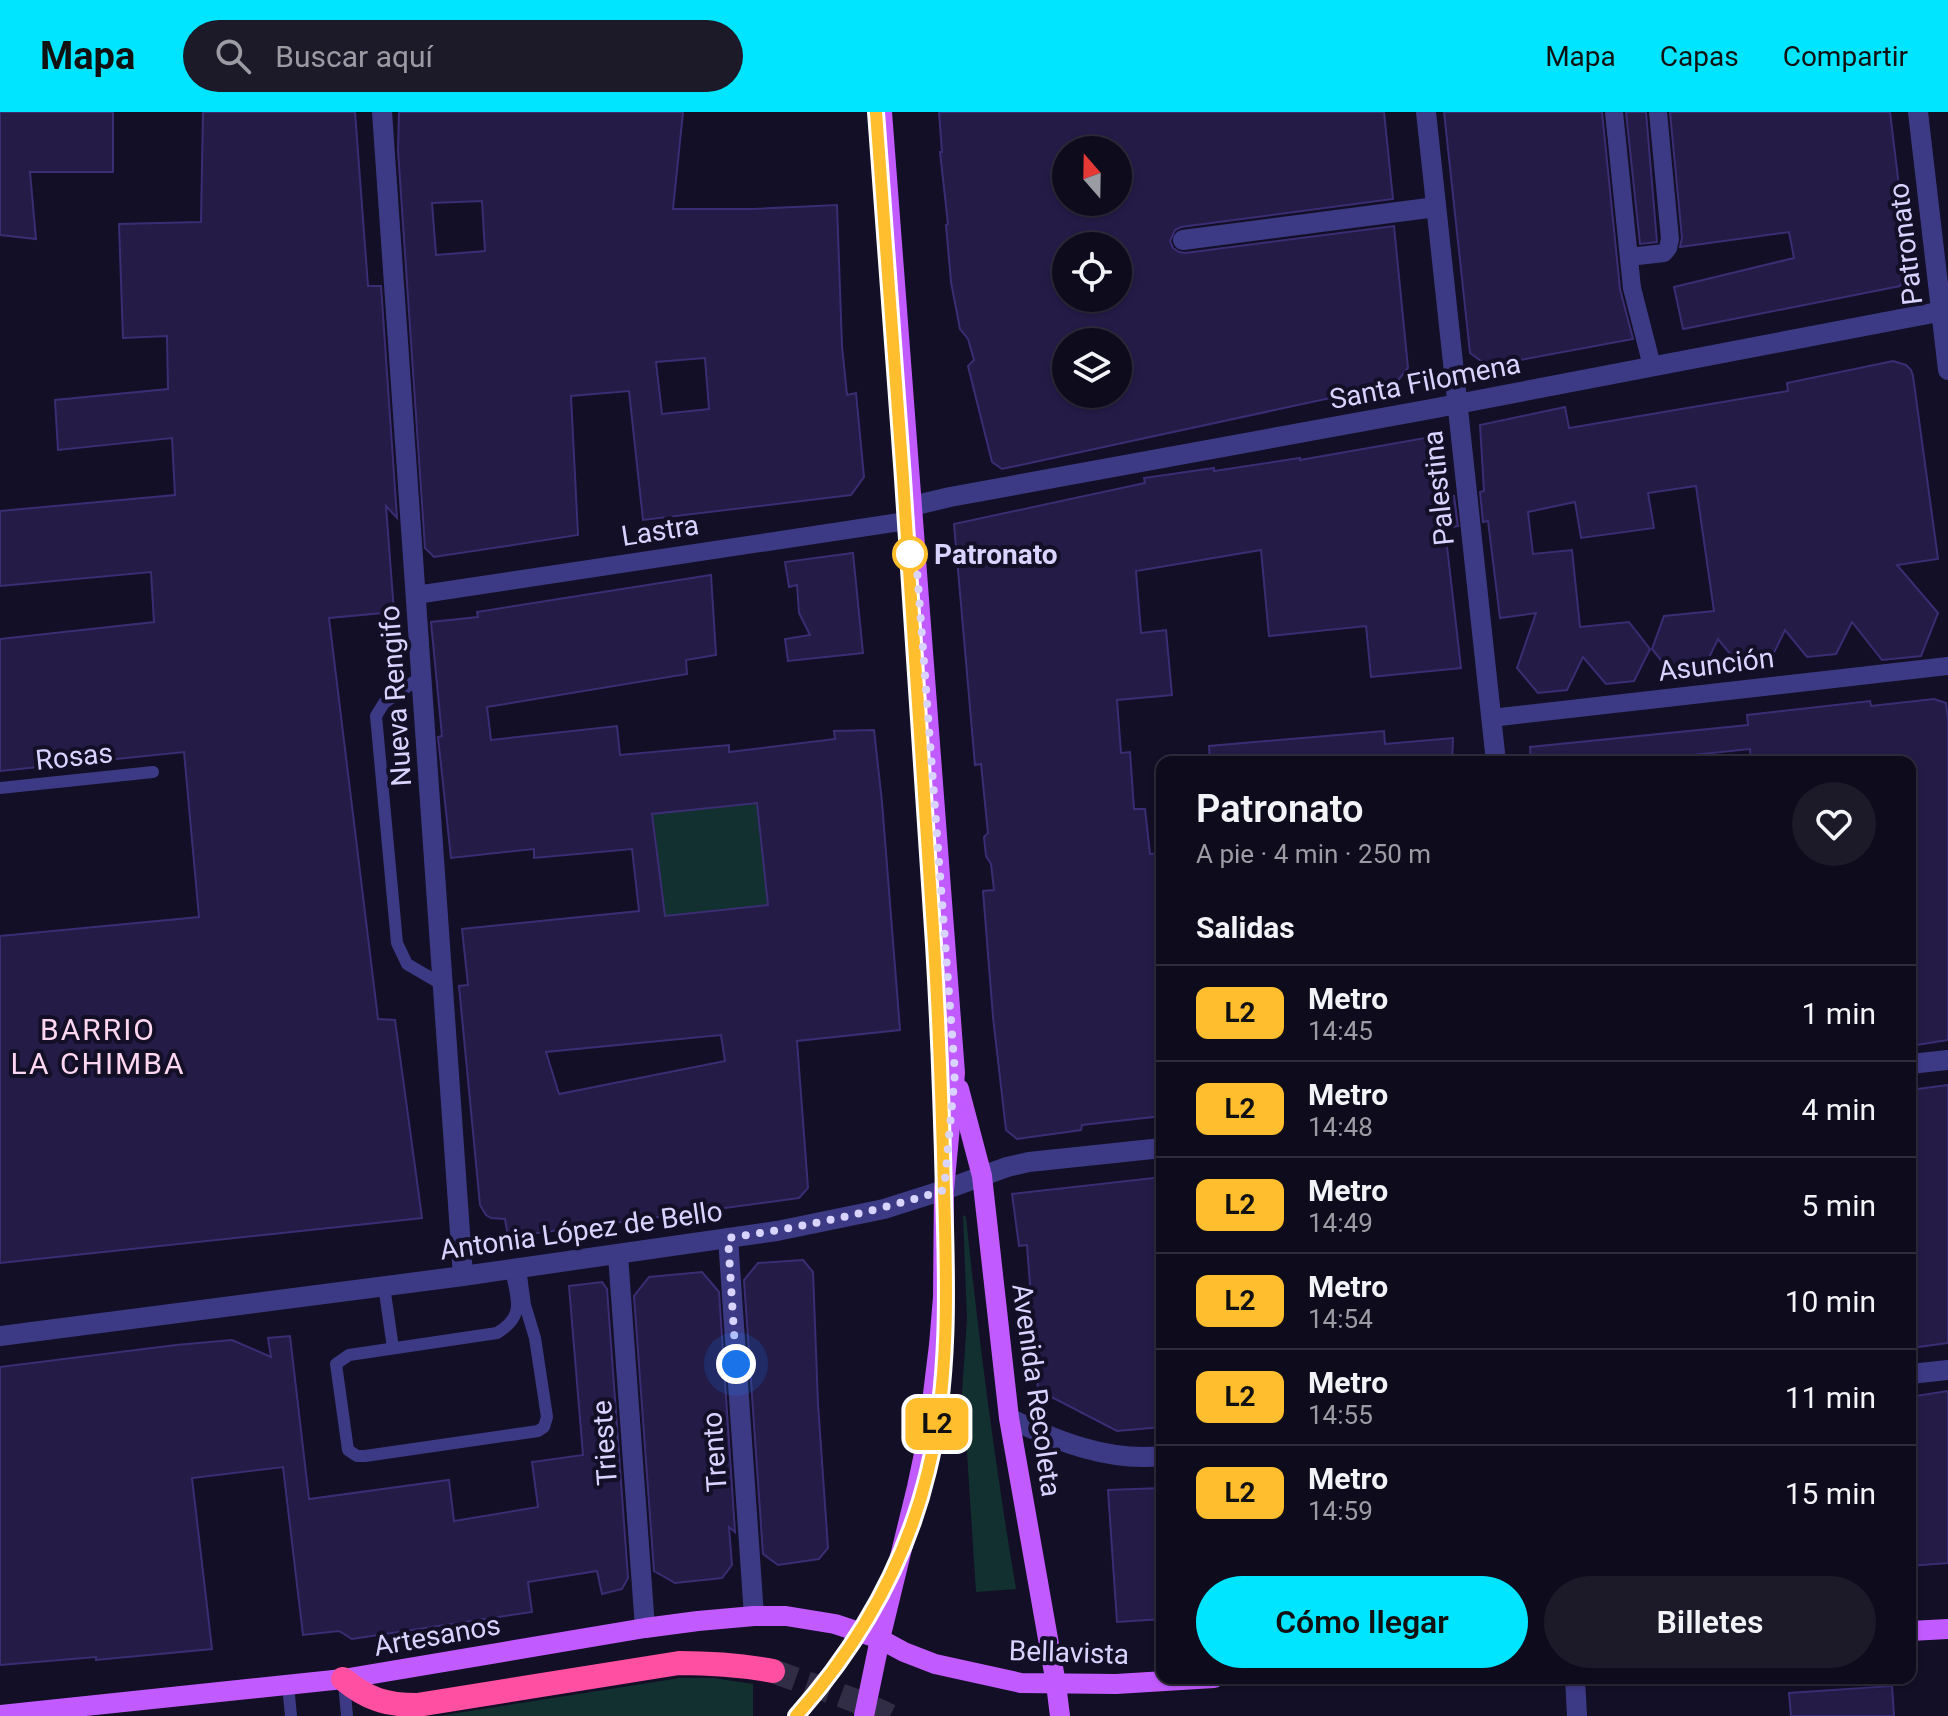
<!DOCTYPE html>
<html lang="es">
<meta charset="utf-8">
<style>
body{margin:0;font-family:Roboto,sans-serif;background:#1c1929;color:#f1f3f6;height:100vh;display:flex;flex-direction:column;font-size:30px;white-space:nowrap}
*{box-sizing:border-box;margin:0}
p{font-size:26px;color:#9b9ba3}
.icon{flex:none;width:44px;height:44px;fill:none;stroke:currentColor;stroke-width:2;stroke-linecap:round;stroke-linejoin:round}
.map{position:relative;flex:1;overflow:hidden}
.sheet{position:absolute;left:1156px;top:644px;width:760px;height:928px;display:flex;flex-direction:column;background:#0e0b1c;border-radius:16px;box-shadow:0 2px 6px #0004,0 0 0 2px #2e2b3b}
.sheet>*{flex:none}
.badge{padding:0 16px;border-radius:12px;font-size:28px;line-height:52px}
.needle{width:52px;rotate:340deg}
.buttons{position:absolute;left:1052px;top:24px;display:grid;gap:16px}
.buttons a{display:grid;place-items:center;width:80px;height:80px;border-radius:50%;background:#0e0b1c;box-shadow:0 2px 6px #0004,0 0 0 2px #2e2b3b;font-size:40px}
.you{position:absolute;width:40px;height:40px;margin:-20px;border:6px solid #fff;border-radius:50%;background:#1a73e8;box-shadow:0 0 0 12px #1a73e833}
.map>.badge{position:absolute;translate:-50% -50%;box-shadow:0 0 0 4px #fff}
h2{padding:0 40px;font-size:30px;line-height:72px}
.round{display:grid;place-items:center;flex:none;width:84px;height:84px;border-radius:42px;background:#1c1929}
.head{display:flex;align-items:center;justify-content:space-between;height:136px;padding:0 40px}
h1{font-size:38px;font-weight:600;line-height:60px}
.action{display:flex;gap:16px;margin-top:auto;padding:16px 40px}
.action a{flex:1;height:92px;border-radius:48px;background:#00e5ff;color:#111;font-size:32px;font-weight:600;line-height:92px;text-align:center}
.action a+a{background:#1c1929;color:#f1f3f6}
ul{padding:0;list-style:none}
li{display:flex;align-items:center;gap:24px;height:96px;padding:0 40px;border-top:2px solid #2e2b3b}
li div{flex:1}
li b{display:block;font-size:30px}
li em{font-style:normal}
li .badge{min-width:88px;font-weight:700;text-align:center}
header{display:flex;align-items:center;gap:48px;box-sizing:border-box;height:112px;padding:0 40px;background:#00e5ff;color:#111}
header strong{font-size:38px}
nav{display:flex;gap:44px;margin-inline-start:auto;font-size:28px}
.search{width:560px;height:72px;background:#1c1929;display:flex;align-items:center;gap:20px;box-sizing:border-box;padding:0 28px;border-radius:44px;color:#9b9ba3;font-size:30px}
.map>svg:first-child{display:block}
.green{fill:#12302f}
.building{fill:#241b47;stroke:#3b2d73;stroke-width:2;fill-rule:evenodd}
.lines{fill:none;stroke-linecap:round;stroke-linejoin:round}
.motorway-tunnel{stroke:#312d47;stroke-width:24;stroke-dasharray:24 12;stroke-linecap:butt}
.service{stroke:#3d3a85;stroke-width:12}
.pedestrian{stroke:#3d3a85;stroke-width:18}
.minor{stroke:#3d3a85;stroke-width:20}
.primary{stroke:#c25bff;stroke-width:20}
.motorway{stroke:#ff4fa3;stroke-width:24}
.line-casing{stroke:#fff;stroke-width:18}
.line{stroke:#ffbe2e;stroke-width:12}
.walk{stroke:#d9d4ff;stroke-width:8;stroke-dasharray:0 14.4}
.stop-dot{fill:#fff;stroke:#ffbe2e;stroke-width:4}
.labels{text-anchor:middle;stroke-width:8;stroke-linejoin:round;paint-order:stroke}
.street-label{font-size:28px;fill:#d9d4ff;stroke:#130f26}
.stop-label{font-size:28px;font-weight:bold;fill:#d9d4ff;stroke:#130f26;text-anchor:start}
.neighbourhood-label{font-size:30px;letter-spacing:2px;fill:#ffd6f0;stroke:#130f26}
</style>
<header>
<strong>Mapa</strong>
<div class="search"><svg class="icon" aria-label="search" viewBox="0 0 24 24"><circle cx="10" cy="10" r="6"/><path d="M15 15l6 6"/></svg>Buscar aquí</div>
<nav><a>Mapa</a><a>Capas</a><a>Compartir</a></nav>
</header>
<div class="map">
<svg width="1948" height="1604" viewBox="0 0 1948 1604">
<rect width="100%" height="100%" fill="#130f26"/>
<g class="green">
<path d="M757,691l11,102 -103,11 -12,-102z"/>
<path d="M963,1103l3,2c13,125 29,248 50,372l-40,3 -11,-170h-5l7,-103z"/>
<path d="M680,1566h33l40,6v32h-315z"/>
</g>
<g class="building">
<path d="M0,0h113v60h-83l6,67 -36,-4z"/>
<path d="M203,0h152l13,174h13l16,232 -11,-12 8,106 -65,6 49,401 17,1 27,198 -422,45v-327l199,-19 -15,-165 -184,19v-132l154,-17 -3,-50 -151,14v-75l175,-16 -3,-57 -114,12 -3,-50 113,-11 -1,-53 -44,2 -4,-114 82,-2z"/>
<path d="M399,0h284l-10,97h79l85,-4 5,141 5,49 9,-2 8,84 -13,18 -208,25 -14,-129 -58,5 7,139 -144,22 -9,-9 -27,-398zM482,89l3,50 -49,4 -4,-52zM705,246l4,51 -47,5 -6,-52z"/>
<path d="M939,0h445l9,87 -212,28 -6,3 -5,11 3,7 6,4 6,1 209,-27 14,142 -13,16 -393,85 -10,-7 -24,-96 6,-6 -6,-21 -8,-10 -9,-47 -5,-57 2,-1 -8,-72h2zM1066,38h52v52h-52zM1066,134h52v52h-52zM1066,230h52v52h-52z"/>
<path d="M1444,0h158l18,177 13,50 -145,27 -18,-13z"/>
<path d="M1626,0h20l11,130 -17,2z"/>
<path d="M1670,0h220l19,157 -9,17 -217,43 -9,-42 120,-29 -5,-26 -109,15 2,-9z"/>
<path d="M1893,249l13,4 5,5 2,6 25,183 -41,6 41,48 -17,43 -39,4 -30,-38 -16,32 -29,3 -22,-27 -16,33 -29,3 -22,-27 -16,33 -29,3 -21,-26 12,-33 50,-5 -18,-125 -48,7 6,35 -73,10 -6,-36 -47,10 5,42 39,-4 8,77 49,-5 21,27 -16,32 -28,3 -23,-27 -16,33 -29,3 -21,-25 19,-55 -36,5 -12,-97 -5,1 -3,-30 4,-1 -4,-66 85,-18 4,21 219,-37 -1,-8z"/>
<path d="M1425,326l11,8 6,52 12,-2 4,30 -13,3 16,139 -90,9 -5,-51 -97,10 -8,-86 -125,21 5,62 25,-3 6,65 -55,5 4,53 9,-1 4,57h11l5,45 12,-1v263l-80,9 -1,5 -64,9 -11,-9 -13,-113 -10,-126 11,-1 -3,-26 -5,-8 -2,-19 4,-4 -7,-69 -6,1 -21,-241 191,-41 -1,-5 70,-10v3l86,-13v2z"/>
<path d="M853,441l10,100 -75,8 -3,-22 25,-4 -11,-22 -2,-28 -8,2 -4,-25z"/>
<path d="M711,463l5,80 -30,5 1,14 -200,33 4,33 126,-14 3,29 109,-10v7l106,-13 -1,-8 40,-1 8,72 18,228 -103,11 11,147 -9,10 -186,25 2,6 -53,9 -2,-8 -52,7 -3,-18 -14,-1 -5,-3 -6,-10 -21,-219 9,-1 -6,-56 177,-18 -7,-62 -98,9v-9l-83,9 -13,-121 4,-1 -11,-114 47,-5 -1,-5zM757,691l11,102 -103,11 -13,-102zM721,923l4,26 -166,33 -13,-42z"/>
<path d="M1934,587l12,4 2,17v320l-38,6v-284h-159l-1,-13 -126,13h-93l-1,-15 218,-22 -1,-10 123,-14 1,5z"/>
<path d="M1384,619l1,13 68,-6 -1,24h-90v-6l-66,6h-86l-1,-16z"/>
<path d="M1948,973v258l-38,5v-258z"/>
<path d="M1162,1065v250l-45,4 -79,-41 -11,-145 -8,1 -7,-52z"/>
<path d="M803,1148l10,12 5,132 10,144 -9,11 -41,6 -15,-11 -19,-274 14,-17z"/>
<path d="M702,1160l17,20 16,240 -6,-5 3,38 -10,13 -47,5 -21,-12 -20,-275 15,-19z"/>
<path d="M602,1170l5,7 21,289 -6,11 -20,5 -5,-23 -69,11 4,30 -180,27 -13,-8 -36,4 -20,-168 -91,11 20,171 -116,11v-3l-96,8v-298l176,-22 56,-5 39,17 -3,-19 22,-2 19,163 140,-19 5,41 84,-14 -6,-45 51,-7 -14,-169z"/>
<path d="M1948,1279v172l-38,3v-165l5,-1v-4z"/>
<path d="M1162,1376v131l-45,3 -9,-132z"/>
<path d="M1892,1574l2,30h-103l-2,-23z"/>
</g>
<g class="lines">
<path class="motorway-tunnel" d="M773,1559c39,15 79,26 117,45"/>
<g class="service">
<path d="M422,564l-38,27 -8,13 21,227 10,21 36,21"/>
<path d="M0,676l153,-16"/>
<path d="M511,1157c5,29 16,46 -14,64l-148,22 -13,9 12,86 9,6h8l173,-25 6,-4 3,-10 -12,-79 -10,-33 -5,-37"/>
<path d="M384,1174l9,62"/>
<path d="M344,1570l3,34"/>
<path d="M288,1573l3,31"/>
</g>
<g class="pedestrian">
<path d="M1614,0l18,176 20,78"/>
<path d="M1629,145l35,-4 4,-5 2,-9 -12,-127"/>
<path d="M416,483l497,-75"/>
<path d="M1491,606l457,-52"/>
</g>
<g class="minor">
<path d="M382,0l81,1164"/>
<path d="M1426,0l70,650"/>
<path d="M1918,0l30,258"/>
<path d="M1183,128l253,-33"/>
<path d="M912,394l38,-9 481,-88 517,-99"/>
<path d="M1910,952l38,-4"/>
<path d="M728,1126l26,378"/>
<path d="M618,1143l27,373"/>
<path d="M0,1224l463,-60 314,-45 107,-22 60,-19 63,-23 22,-5 133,-14"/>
<path d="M1910,1262l38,-4"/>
<path d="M1009,1306c47,23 100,44 153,38"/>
<path d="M1575,1566l2,38"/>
</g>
<g class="primary">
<path d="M959,977l23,87 27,242 47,266 4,32"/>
<path d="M1910,1519l38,-2"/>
<path d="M0,1603l343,-36 302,-51 53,-7 56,-5h32l49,8 45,15 24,13 31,12 86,19 95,1 98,-6"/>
<path d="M864,1604l16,-77 37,-152 11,-52 11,-90 4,-48 1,-107 11,-117 -73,-961"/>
</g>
<path class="motorway" d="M343,1567c24,20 43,26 74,26l262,-42c32,0 62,2 94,8"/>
</g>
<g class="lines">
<defs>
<path id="line" d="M796,1604c62,-70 110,-153 132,-245 22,-89 19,-187 16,-279 -2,-83 -5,-165 -10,-248 -17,-277 -37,-555 -58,-832"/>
</defs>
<use href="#line" class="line-casing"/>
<use href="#line" class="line"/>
<path class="walk" d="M736,1252l-8,-126c75,-11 143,-25 216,-48l11,-117 -40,-530 -5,11"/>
</g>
<circle class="stop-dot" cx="910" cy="442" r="16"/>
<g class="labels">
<g class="street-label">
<text transform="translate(1905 132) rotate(-97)" y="10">Patronato</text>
<text transform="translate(1425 269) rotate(-11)" y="10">Santa Filomena</text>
<text transform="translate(1438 376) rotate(-96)" y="10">Palestina</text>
<text transform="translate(660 418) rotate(-9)" y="10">Lastra</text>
<text transform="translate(1716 552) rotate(-7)" y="10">Asunción</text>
<text transform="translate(395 584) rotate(-94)" y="10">Nueva Rengifo</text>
<text transform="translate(74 644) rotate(-6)" y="10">Rosas</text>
<text transform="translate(581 1118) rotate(-8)" y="10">Antonia López de Bello</text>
<text transform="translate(1037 1278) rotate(82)" y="10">Avenida Recoleta</text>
<text transform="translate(604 1331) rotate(-94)" y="10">Trieste</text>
<text transform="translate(714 1340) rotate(-94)" y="10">Trento</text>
<text transform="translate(437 1523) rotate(-10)" y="10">Artesanos</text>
<text transform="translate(1069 1540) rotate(2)" y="10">Bellavista</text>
</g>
<g class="stop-label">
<text x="934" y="452">Patronato</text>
</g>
<g class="neighbourhood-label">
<text x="98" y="928">BARRIO<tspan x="98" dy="34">LA CHIMBA</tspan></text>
</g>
</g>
</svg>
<div class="buttons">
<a><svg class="needle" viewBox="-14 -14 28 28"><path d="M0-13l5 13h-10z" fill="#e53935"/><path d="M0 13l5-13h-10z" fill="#9b9ba3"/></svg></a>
<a><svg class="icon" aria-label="locate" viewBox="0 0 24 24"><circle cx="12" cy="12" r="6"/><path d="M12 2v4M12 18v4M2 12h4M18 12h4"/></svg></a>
<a><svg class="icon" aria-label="layers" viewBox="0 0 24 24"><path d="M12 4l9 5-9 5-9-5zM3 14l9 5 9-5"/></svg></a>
</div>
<div class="you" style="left:736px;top:1252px"></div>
<b class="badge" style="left:937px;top:1312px;background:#ffbe2e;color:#111">L2</b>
<section class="sheet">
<div class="head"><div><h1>Patronato</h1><p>A pie · 4 min · 250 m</p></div><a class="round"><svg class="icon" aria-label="heart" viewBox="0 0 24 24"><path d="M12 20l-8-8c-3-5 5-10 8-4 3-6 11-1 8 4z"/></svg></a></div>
<h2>Salidas</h2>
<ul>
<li><span class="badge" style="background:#ffbe2e;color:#111">L2</span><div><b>Metro</b><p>14:45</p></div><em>1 min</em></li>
<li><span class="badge" style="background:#ffbe2e;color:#111">L2</span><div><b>Metro</b><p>14:48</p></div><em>4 min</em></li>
<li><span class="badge" style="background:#ffbe2e;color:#111">L2</span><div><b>Metro</b><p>14:49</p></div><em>5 min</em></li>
<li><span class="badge" style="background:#ffbe2e;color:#111">L2</span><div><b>Metro</b><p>14:54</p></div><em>10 min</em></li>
<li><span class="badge" style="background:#ffbe2e;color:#111">L2</span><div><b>Metro</b><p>14:55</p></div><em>11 min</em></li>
<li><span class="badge" style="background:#ffbe2e;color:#111">L2</span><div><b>Metro</b><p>14:59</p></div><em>15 min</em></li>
</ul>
<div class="action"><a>Cómo llegar</a><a>Billetes</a></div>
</section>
</div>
